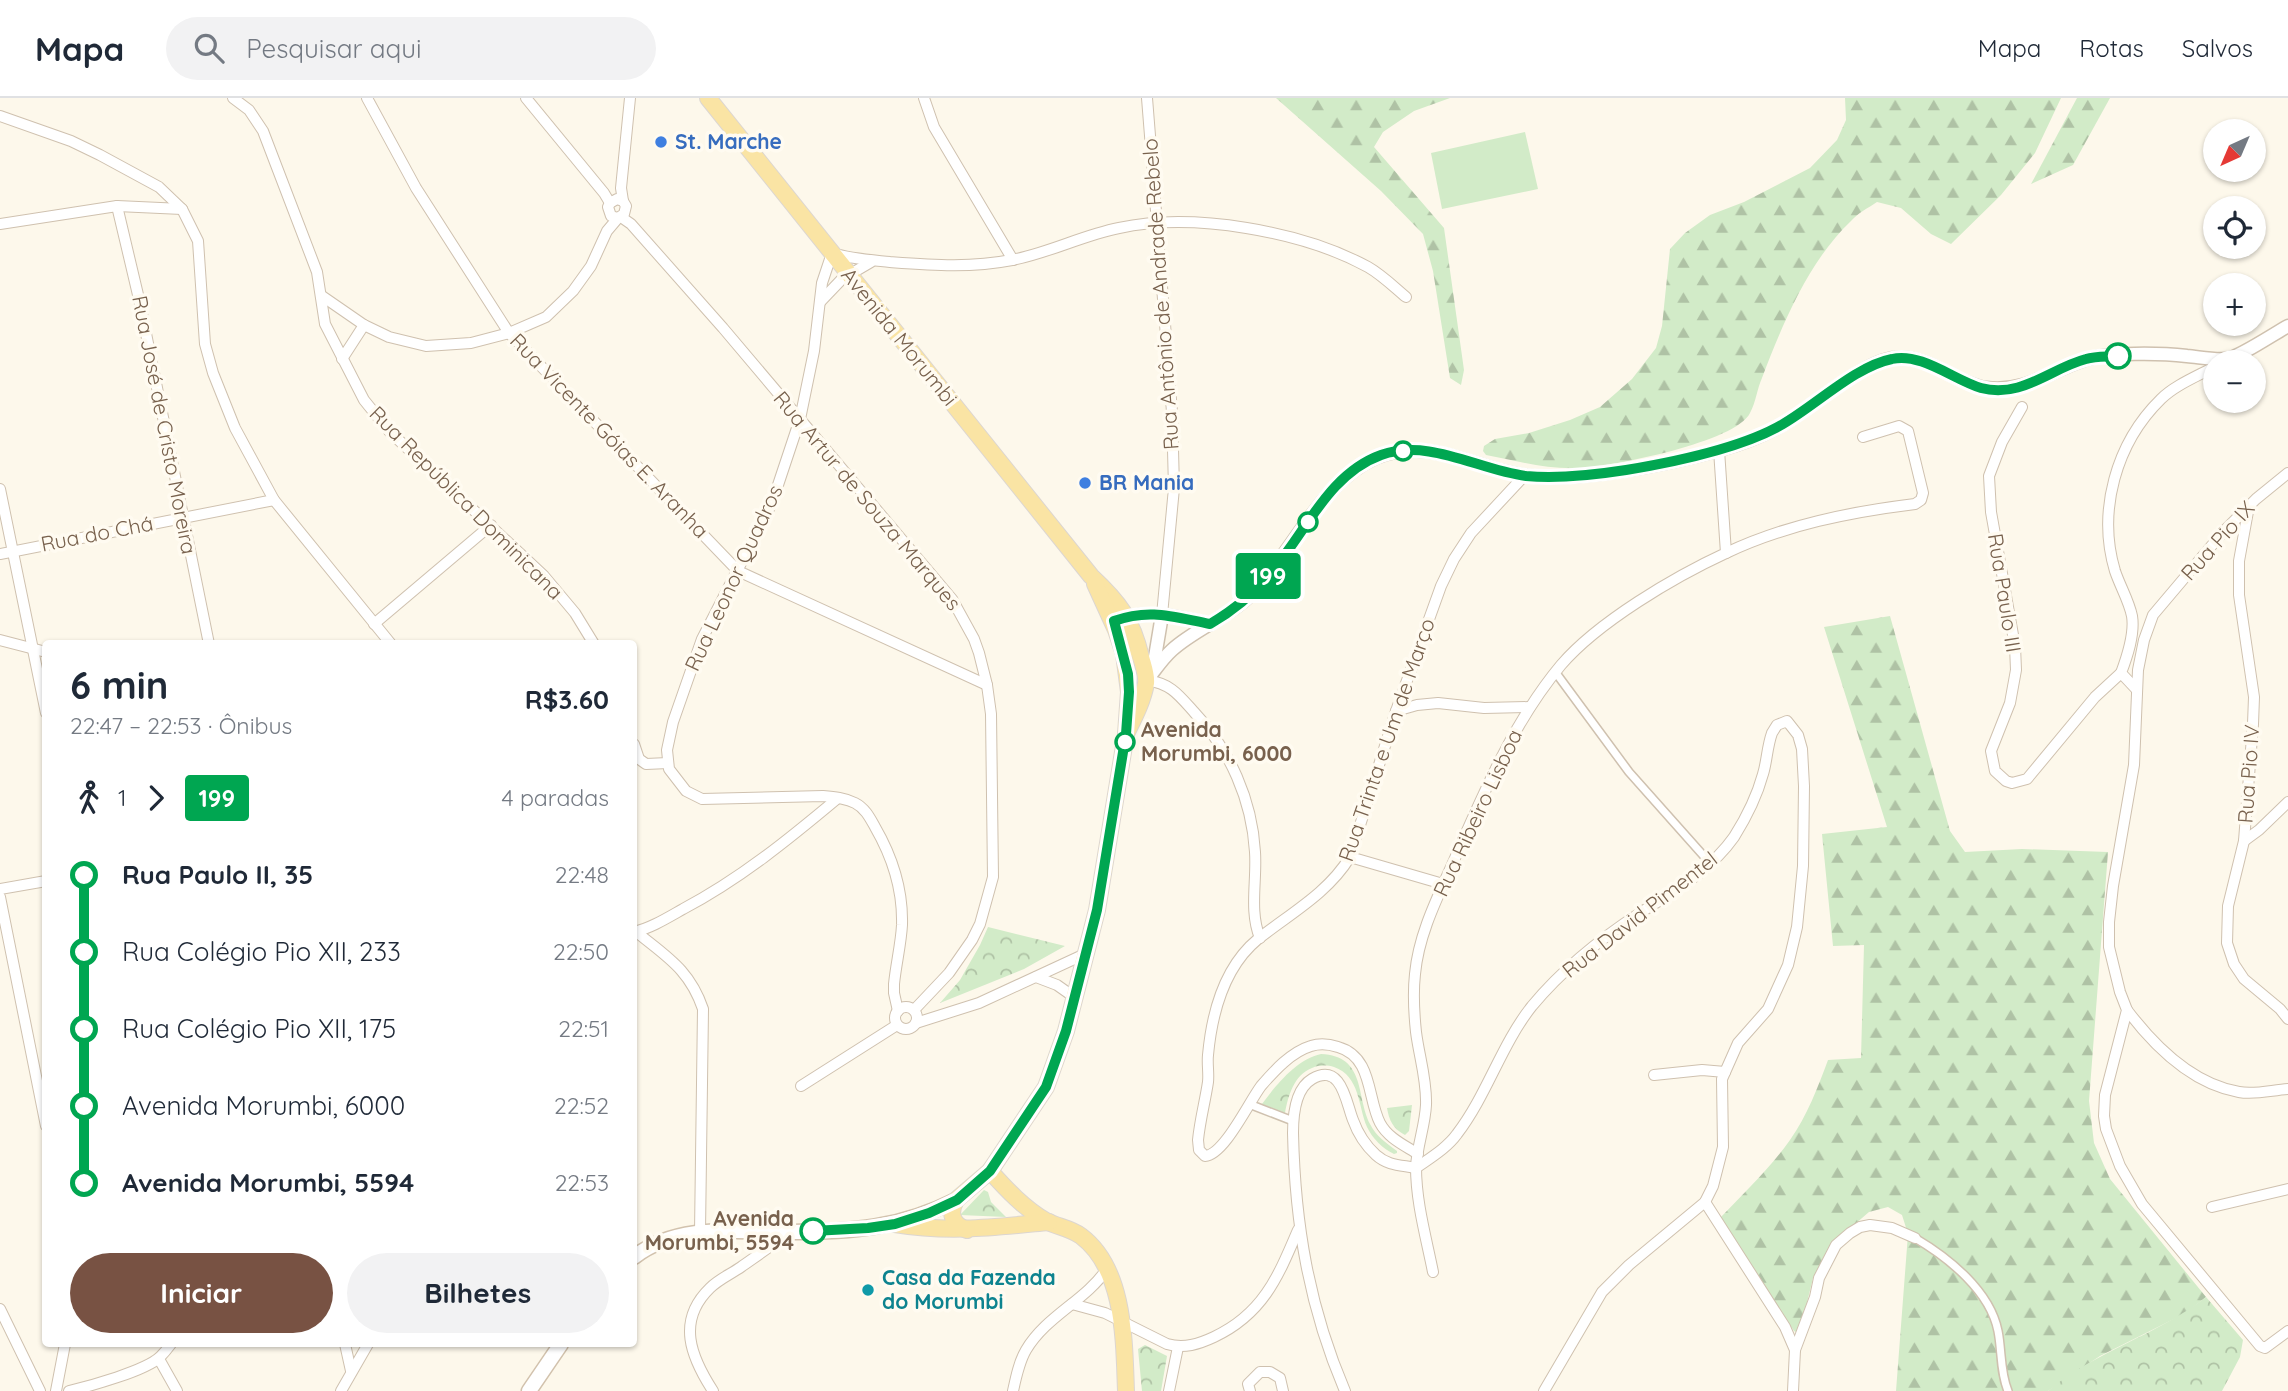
<!DOCTYPE html>
<html lang="pt">
<meta charset="utf-8">
<style>
body{margin:0;font-family:Quicksand,sans-serif;background:#f2f2f3;color:#1f2937;height:100vh;display:flex;flex-direction:column;font-size:26px;white-space:nowrap}
*{box-sizing:border-box;margin:0}
p{font-size:23px;color:#747a83}
.icon{flex:none;width:38px;height:38px;fill:none;stroke:currentColor;stroke-width:2;stroke-linecap:round;stroke-linejoin:round}
.map{position:relative;flex:1;overflow:hidden}
.details{position:absolute;left:42px;top:542px;width:595px;height:707px;display:flex;flex-direction:column;background:#fff;border-radius:7px;box-shadow:0 2px 5px #0004}
.details>*{flex:none}
.badge{padding:0 14px;border-radius:5px;font-size:24px;line-height:46px}
.needle{width:46px;rotate:224deg}
.tools{position:absolute;left:2203px;top:21px;display:grid;gap:14px}
.tools a{display:grid;place-items:center;width:63px;height:63px;border-radius:50%;background:#fff;box-shadow:0 2px 5px #0004;font-size:35px}
.map>.badge{position:absolute;translate:-50% -50%;box-shadow:0 0 0 4px #fff}
.legs{display:flex;align-items:center;gap:10px;height:77px;padding:0 28px;font-size:23px}
.legs p{margin-inline-start:auto}
.overview{display:flex;align-items:center;justify-content:space-between;height:119px;padding:0 28px}
h1{font-size:38px;font-weight:700;line-height:52px}
.primary-button{display:flex;gap:14px;margin-top:auto;padding:14px 28px}
.primary-button a{flex:1;height:80px;border-radius:42px;background:#785243;color:#fff;font-size:28px;font-weight:700;line-height:80px;text-align:center}
.primary-button a+a{background:#f2f2f3;color:#1f2937}
ul{padding:0 28px;list-style:none}
li{display:flex;align-items:center;gap:24px;height:77px;font-size:26px}
li i{display:grid;place-items:center;width:10px;height:100%;margin:0 9px;background:currentColor}
li i::after{content:'';width:18px;height:18px;margin:-9px;border:5px solid;border-radius:50%;background:#fff}
li p{margin-inline-start:auto}
li:first-child i{background:linear-gradient(#0000 50%,currentColor 0)}
li:last-child i{background:linear-gradient(currentColor 50%,#0000 0)}
header{display:flex;align-items:center;gap:42px;box-sizing:border-box;height:98px;padding:0 35px;background:#fff;border-bottom:2px solid #e0e1e3}
header strong{font-size:33px}
nav{display:flex;gap:38px;margin-inline-start:auto;font-size:24px}
.search{width:490px;height:63px;background:#f2f2f3;display:flex;align-items:center;gap:18px;box-sizing:border-box;padding:0 24px;border-radius:38px;color:#747a83;font-size:26px}
.map>svg:first-child{display:block}
.green{fill:#d2ebc8}
.forest{fill:url(#forest-firs)}
.park{fill:url(#park-crowns)}
.lines{fill:none;stroke-linecap:round;stroke-linejoin:round}
.pedestrian-casing{stroke:#cfc1af;stroke-width:10}
.minor-casing{stroke:#cfc1af;stroke-width:12}
.tertiary-casing{stroke:#cfc1af;stroke-width:15}
.secondary-casing{stroke:#d2c2ad;stroke-width:17}
.primary-casing{stroke:#dcd6d1;stroke-width:18}
.pedestrian{stroke:#fff;stroke-width:7}
.minor{stroke:#fff;stroke-width:10}
.tertiary{stroke:#fff;stroke-width:12}
.secondary{stroke:#fff;stroke-width:14}
.primary{stroke:#fae4a4;stroke-width:16}
.line-1-casing{stroke:#fff;stroke-width:16}
.line-1{stroke:#00a651;stroke-width:10}
.shop-dot{fill:#3f7fe0;stroke:#fffbf1;stroke-width:2.5}
.stop-1-dot{fill:#fff;stroke:#00a651;stroke-width:3.5}
.culture-dot{fill:#0f9aa8;stroke:#fffbf1;stroke-width:2.5}
.labels{text-anchor:middle;stroke-width:7;stroke-linejoin:round;paint-order:stroke}
.shop-label{font-size:21px;font-weight:bold;fill:#366cbe;stroke:#fffbf1;text-anchor:start}
.street-label{font-size:21px;fill:#78614d;stroke:#fffbf1}
.stop-label{font-size:21px;font-weight:bold;fill:#78614d;stroke:#fffbf1;text-anchor:start}
.culture-label{font-size:21px;font-weight:bold;fill:#0d838f;stroke:#fffbf1;text-anchor:start}
</style>
<header>
<strong>Mapa</strong>
<div class="search"><svg class="icon" aria-label="search" viewBox="0 0 24 24"><circle cx="10" cy="10" r="6"/><path d="M15 15l6 6"/></svg>Pesquisar aqui</div>
<nav><a>Mapa</a><a>Rotas</a><a>Salvos</a></nav>
</header>
<div class="map">
<svg width="2288" height="1293" viewBox="0 0 2288 1293">
<defs>
<pattern id="forest-firs" width="22" height="20" patternUnits="userSpaceOnUse" patternTransform="scale(1.75)"><rect width="22" height="20" fill="#d2ebc8"/><path d="M5 1l3.5 6h-7zM16 11l3.5 6h-7z" fill="#afc2a5"/></pattern>
<pattern id="park-crowns" width="20" height="18" patternUnits="userSpaceOnUse" patternTransform="scale(1.75)"><rect width="20" height="18" fill="#d2ebc8"/><path d="M2 6a3 3 0 1 1 6 0M12 15a3 3 0 1 1 6 0" fill="none" stroke="#afc2a5"/></pattern>
</defs>
<rect width="100%" height="100%" fill="#fdf8eb"/>
<path class="green" d="M1525,34l13,57 -96,20 -11,-56z"/>
<g class="forest">
<path d="M1276,0h174l-36,13 -31,21 -9,15 70,81 20,142 -3,15 -11,-7 -17,-107 -10,-37 -42,-43z"/>
<path d="M1845,0h216l-26,55 -34,42 -50,49 -20,-10 -30,-26 -24,-6c-9,6 -19,11 -26,19 -43,41 -68,102 -89,157 -5,11 -6,24 -12,35 -14,29 -136,53 -169,55 -32,2 -64,-7 -95,-13l-3,-4 1,-5 11,-7 34,-6 41,-13 30,-13 32,-28 24,-31 6,-22 8,-77 15,-16 25,-18 34,-13 66,-34 27,-28 9,-20z"/>
<path d="M2077,0h33l-37,67 -42,19z"/>
<path d="M1890,518l60,215 15,21 57,-3 86,3 -19,249 5,42 16,36 96,118 -20,16 -86,43 -52,35h-152l12,-157 -6,-19 -14,-8 -19,5 -29,25 -27,41 -12,49 -5,5 -2,-1 -74,-113c24,-25 50,-50 70,-78 17,-24 28,-53 38,-80l33,-2 3,-113 -31,1 -11,-112 65,-7 -63,-200z"/>
</g>
<g class="park">
<path d="M988,829l77,19 -41,23 -84,34 20,-23 20,-35z"/>
<path d="M1321,956c45,2 35,42 49,70 6,12 16,19 27,27v2l-3,1c-11,-5 -22,-16 -27,-27 -9,-21 -7,-51 -33,-60 -7,-2 -15,-2 -22,1 -18,7 -24,28 -27,45l-23,-9c14,-19 35,-45 59,-50z"/>
<path d="M1412,1007l-3,26 -4,4c-12,-6 -16,-15 -18,-27z"/>
<path d="M984,1092l4,2 3,10 15,15 -46,-2z"/>
<path d="M2206,1199l37,43 -3,17 -18,34h-174c47,-40 110,-56 158,-94z"/>
<path d="M1145,1247l22,11 -6,35h-19l-4,-42z"/>
</g>
<g class="lines">
<defs>
<g id="pedestrian">
<path d="M1556,575l73,99 81,91"/>
<path d="M1249,1006l44,17"/>
<path d="M1915,1140c34,20 75,53 83,93 4,20 2,41 10,60"/>
</g>
<g id="minor">
<path d="M233,0l16,12 14,21 54,141 8,52 39,76 25,31 155,145 31,37 19,31"/>
<path d="M367,0l49,90 93,145 229,238 249,114"/>
<path d="M526,0l78,95 6,10"/>
<path d="M924,0l10,29 79,133"/>
<path d="M1147,0l25,314 2,76 -12,127"/>
<path d="M0,18l71,25 29,14 59,32 23,22 16,32 7,103 8,29 22,55 39,72 117,144"/>
<path d="M623,103l-2,-13 9,-90"/>
<path d="M117,108l22,93 70,345"/>
<path d="M621,119l10,7 92,104 229,271 22,40 5,14 8,32 4,29 2,163 -13,47 -8,16 -23,33 -35,37"/>
<path d="M0,126l117,-18 65,3"/>
<path d="M322,198l42,29 25,12 37,9 45,-3 38,-10 37,-16 27,-26 18,-25 16,-35 11,-13 6,-4 2,-8 -3,-5 -6,-2 -7,4 -2,4 3,9 7,2"/>
<path d="M820,204l22,-23 29,-17"/>
<path d="M342,261l22,-34"/>
<path d="M2022,309l-20,35 -13,34 2,36 24,134 1,24 -6,33 -19,48 4,20 11,10 6,2 15,-4 68,-82 26,-24"/>
<path d="M2288,375l-32,26 -32,32 -71,84 -9,25 -6,30 -4,95 -21,121 -4,36v25l11,45 7,18 -22,85 -1,21 2,13 14,37 22,38 118,142 5,2 23,-17"/>
<path d="M0,391l46,224"/>
<path d="M2249,408l-10,55v34l15,102 -1,27 -9,117 -16,65 -1,37 7,21 10,15 36,30 8,10"/>
<path d="M1726,455c59,-28 124,-41 189,-49l6,-4 2,-7 -15,-62 -9,-5 -36,11"/>
<path d="M0,456l274,-54"/>
<path d="M374,526l117,-99"/>
<path d="M0,542l46,12"/>
<path d="M1147,582c24,4 31,14 47,32 36,38 58,88 61,140 2,29 -6,59 5,86"/>
<path d="M2137,592l-16,-17c6,-16 14,-39 11,-57 -3,-15 -12,-30 -17,-45 -18,-60 1,-128 46,-172 14,-14 37,-23 55,-33"/>
<path d="M1396,613l21,-6 21,-2 46,5 46,-1"/>
<path d="M634,646l5,15 7,5 22,-1"/>
<path d="M2244,743l15,-11 29,-28"/>
<path d="M1350,759l93,27"/>
<path d="M0,791l46,-8"/>
<path d="M0,799l46,229"/>
<path d="M634,832c31,26 55,38 69,79l-3,223"/>
<path d="M634,834c17,-4 33,-14 49,-23 57,-30 106,-70 155,-111"/>
<path d="M1036,879l21,8 17,12"/>
<circle cx="906" cy="920" r="11"/>
<path d="M2127,912c28,37 65,74 112,82 16,3 33,-2 49,-3"/>
<path d="M898,913l-4,-18v-9c2,-20 7,-40 8,-59 1,-35 -9,-67 -27,-98 -5,-9 -10,-19 -20,-24 -10,-5 -21,-6 -32,-7l-121,3 -16,-8 -17,-22 -2,-19 6,-28 29,-83 70,-136 28,-84 14,-68 8,-68 10,-30c19,6 38,7 58,9 42,3 81,6 122,-2 37,-7 71,-25 107,-32 74,-16 183,3 249,39 14,8 26,20 38,30"/>
<path d="M916,925l63,-20 106,-49"/>
<path d="M1654,977l48,-5 23,2"/>
<path d="M801,988l96,-61"/>
<path d="M1418,1056c-14,-9 -30,-16 -38,-31 -13,-25 -7,-66 -42,-76 -9,-3 -18,-4 -27,-1 -20,6 -37,25 -50,40 -12,16 -37,69 -56,70l-6,-6 -1,-10c2,-20 7,-38 10,-58 1,-9 -1,-18 0,-27 4,-43 16,-88 50,-116 33,-26 70,-46 92,-82l46,-146 45,-125 13,-27 17,-26 53,-57"/>
<path d="M1705,1104l80,125 10,23"/>
<path d="M2212,1109l76,-18"/>
<path d="M1433,1174c-7,-35 -17,-70 -17,-105 1,-21 9,-41 10,-62 1,-25 -7,-49 -10,-73 -2,-19 -3,-40 -1,-58 4,-44 27,-85 44,-125 28,-64 57,-130 102,-184 37,-43 113,-88 165,-112l-7,-103"/>
<path d="M1072,1206l33,9 62,31c17,5 32,0 47,-7 49,-23 64,-60 84,-107"/>
<path d="M0,1211l40,82"/>
<path d="M345,1246l6,27"/>
<path d="M159,1261l18,32"/>
<path d="M56,1293l9,-47"/>
<path d="M69,1293c21,-5 76,-20 91,-34 4,-4 8,-9 11,-13"/>
<path d="M341,1293l27,-47"/>
<path d="M713,1293c-22,-34 -37,-70 -3,-103 9,-9 21,-14 31,-21 17,-12 33,-23 49,-35"/>
<path d="M1013,1293c3,-14 6,-29 13,-41 20,-34 59,-49 81,-81"/>
<path d="M1169,1293l9,-44"/>
<path d="M1250,1293l-2,-7 12,-12h10l10,6 3,13"/>
<path d="M1345,1293c-36,-84 -50,-167 -52,-258 0,-17 2,-44 19,-54 30,-17 34,24 41,41 5,14 12,25 23,35 12,11 26,10 40,13 14,-10 31,-20 41,-34 30,-39 44,-89 75,-128 30,-36 68,-67 108,-93 34,-22 70,-42 94,-76 12,-19 23,-41 29,-63 4,-13 4,-27 9,-41l5,-8 10,-4 11,14 4,14 2,37 -1,80 -6,61 -9,38 -20,44 -30,34 -16,36 1,68 -10,39 -8,16 -76,63 -27,27 -58,99"/>
<path d="M1793,1293l2,-41 20,-53 4,-19 17,-33 14,-12 10,-6 10,-2 22,3 23,10"/>
</g>
<g id="tertiary">
<path d="M1118,522c31,-12 61,-2 92,4"/>
<path d="M1150,572l5,-13 7,-42"/>
<path d="M1147,582c8,-10 15,-21 25,-30 22,-20 52,-31 74,-51 50,-44 81,-140 155,-148 43,-5 84,20 126,25 54,5 139,-11 192,-26 22,-6 46,-15 66,-27 28,-17 79,-62 110,-65 32,-4 62,26 91,30 40,5 63,-17 98,-28 25,-8 76,-7 103,-4 12,1 26,4 39,3 12,-1 49,-26 62,-33"/>
</g>
<g id="secondary">
<path d="M634,1159c44,-34 103,-25 155,-25 62,0 112,-4 167,-32"/>
<path d="M529,1293l32,-47"/>
</g>
<g id="primary">
<path d="M708,0l383,478c28,26 41,43 50,81 2,8 6,18 5,26 -3,18 -12,35 -20,51"/>
<path d="M990,1073c17,19 34,37 56,50 12,6 24,7 35,15 44,33 43,105 45,155"/>
<path d="M895,1126c54,9 101,3 154,-2"/>
<path d="M967,1132c-14,-5 -19,-16 -11,-30l34,-29 56,-84 20,-56 31,-121 29,-176 3,-42 -5,-38 -8,-24 -21,-46"/>
</g>
</defs>
<use href="#pedestrian" class="pedestrian-casing"/>
<use href="#minor" class="minor-casing"/>
<use href="#tertiary" class="tertiary-casing"/>
<use href="#secondary" class="secondary-casing"/>
<use href="#primary" class="primary-casing"/>
<use href="#pedestrian" class="pedestrian"/>
<use href="#minor" class="minor"/>
<use href="#tertiary" class="tertiary"/>
<use href="#secondary" class="secondary"/>
<use href="#primary" class="primary"/>
</g>
<g class="lines">
<defs>
<path id="line-1" d="M813,1133l55,-3 27,-4 34,-11 28,-13 33,-29 56,-84 20,-56 31,-121 29,-176 3,-42 -1,-18 -14,-53c36,-13 59,-4 96,3 26,-15 49,-35 67,-59 31,-38 54,-92 104,-110 49,-17 97,15 145,21 32,3 68,-1 100,-6 48,-8 116,-22 157,-46 33,-19 73,-58 109,-65 29,-7 62,21 89,29 40,11 70,-20 105,-29 10,-3 22,-2 32,-3"/>
</defs>
<use href="#line-1" class="line-1-casing"/>
<use href="#line-1" class="line-1"/>
</g>
<g class="shop-dot">
<circle cx="661" cy="44" r="7"/>
<circle cx="1085" cy="385" r="7"/>
</g>
<g class="stop-1-dot">
<circle cx="2118" cy="258" r="12"/>
<circle cx="1403" cy="353" r="9"/>
<circle cx="1308" cy="424" r="9"/>
<circle cx="1125" cy="644" r="9"/>
<circle cx="813" cy="1133" r="12"/>
</g>
<circle class="culture-dot" cx="868" cy="1192" r="7"/>
<g class="labels">
<g class="shop-label">
<text x="675" y="51">St. Marche</text>
<text x="1099" y="392">BR Mania</text>
</g>
<g class="street-label">
<text transform="translate(1161 196) rotate(-94)" y="7">Rua Antônio de Andrade Rebelo</text>
<text transform="translate(899 239) rotate(51)" y="7">Avenida Morumbi</text>
<text transform="translate(164 327) rotate(79)" y="7">Rua José de Cristo Moreira</text>
<text transform="translate(609 338) rotate(46)" y="7">Rua Vicente Góias E. Aranha</text>
<text transform="translate(867 403) rotate(50)" y="7">Rua Artur de Souza Marques</text>
<text transform="translate(466 405) rotate(45)" y="7">Rua República Dominicana</text>
<text transform="translate(97 436) rotate(-11)" y="7">Rua do Chá</text>
<text transform="translate(2218 443) rotate(-48)" y="7">Rua Pio IX</text>
<text transform="translate(734 480) rotate(-65)" y="7">Rua Leonor Quadros</text>
<text transform="translate(2004 495) rotate(81)" y="7">Rua Paulo III</text>
<text transform="translate(1387 642) rotate(-71)" y="7">Rua Trinta e Um de Março</text>
<text transform="translate(2249 676) rotate(-86)" y="7">Rua Pio IV</text>
<text transform="translate(1478 715) rotate(-65)" y="7">Rua Ribeiro Lisboa</text>
<text transform="translate(1640 817) rotate(-38)" y="7">Rua David Pimentel</text>
</g>
<g class="stop-label">
<text x="1141" y="639">Avenida<tspan x="1141" dy="24">Morumbi, 6000</tspan></text>
<text x="794" y="1128" text-anchor="end">Avenida<tspan x="794" dy="24">Morumbi, 5594</tspan></text>
</g>
<g class="culture-label">
<text x="882" y="1187">Casa da Fazenda<tspan x="882" dy="24">do Morumbi</tspan></text>
</g>
</g>
</svg>
<div class="tools">
<a><svg class="needle" viewBox="-14 -14 28 28"><path d="M0-13l5 13h-10z" fill="#e53935"/><path d="M0 13l5-13h-10z" fill="#747a83"/></svg></a>
<a><svg class="icon" aria-label="locate" viewBox="0 0 24 24"><circle cx="12" cy="12" r="6"/><path d="M12 2v4M12 18v4M2 12h4M18 12h4"/></svg></a>
<a>+</a>
<a>−</a>
</div>
<b class="badge" style="left:1268px;top:478px;background:#00a651;color:#fff">199</b>
<section class="details">
<div class="overview"><div><h1>6 min</h1><p>22:47 – 22:53 · Ônibus</p></div><b>R$3.60</b></div>
<div class="legs"><svg class="icon" aria-label="walk" viewBox="0 0 24 24"><circle cx="13" cy="4" r="2"/><path d="M13 8l-2 6 4 7M11 14l-3 7M7 12l3-4h3l4 4"/></svg>1<svg class="icon" aria-label="forward" viewBox="0 0 24 24"><path d="M9 5l7 7-7 7"/></svg><b class="badge" style="background:#00a651;color:#fff">199</b><p>4 paradas</p></div>
<ul>
<li><i style="color:#00a651"></i><b>Rua Paulo II, 35</b><p>22:48</p></li>
<li><i style="color:#00a651"></i><span>Rua Colégio Pio XII, 233</span><p>22:50</p></li>
<li><i style="color:#00a651"></i><span>Rua Colégio Pio XII, 175</span><p>22:51</p></li>
<li><i style="color:#00a651"></i><span>Avenida Morumbi, 6000</span><p>22:52</p></li>
<li><i style="color:#00a651"></i><b>Avenida Morumbi, 5594</b><p>22:53</p></li>
</ul>
<div class="primary-button"><a>Iniciar</a><a>Bilhetes</a></div>
</section>
</div>
